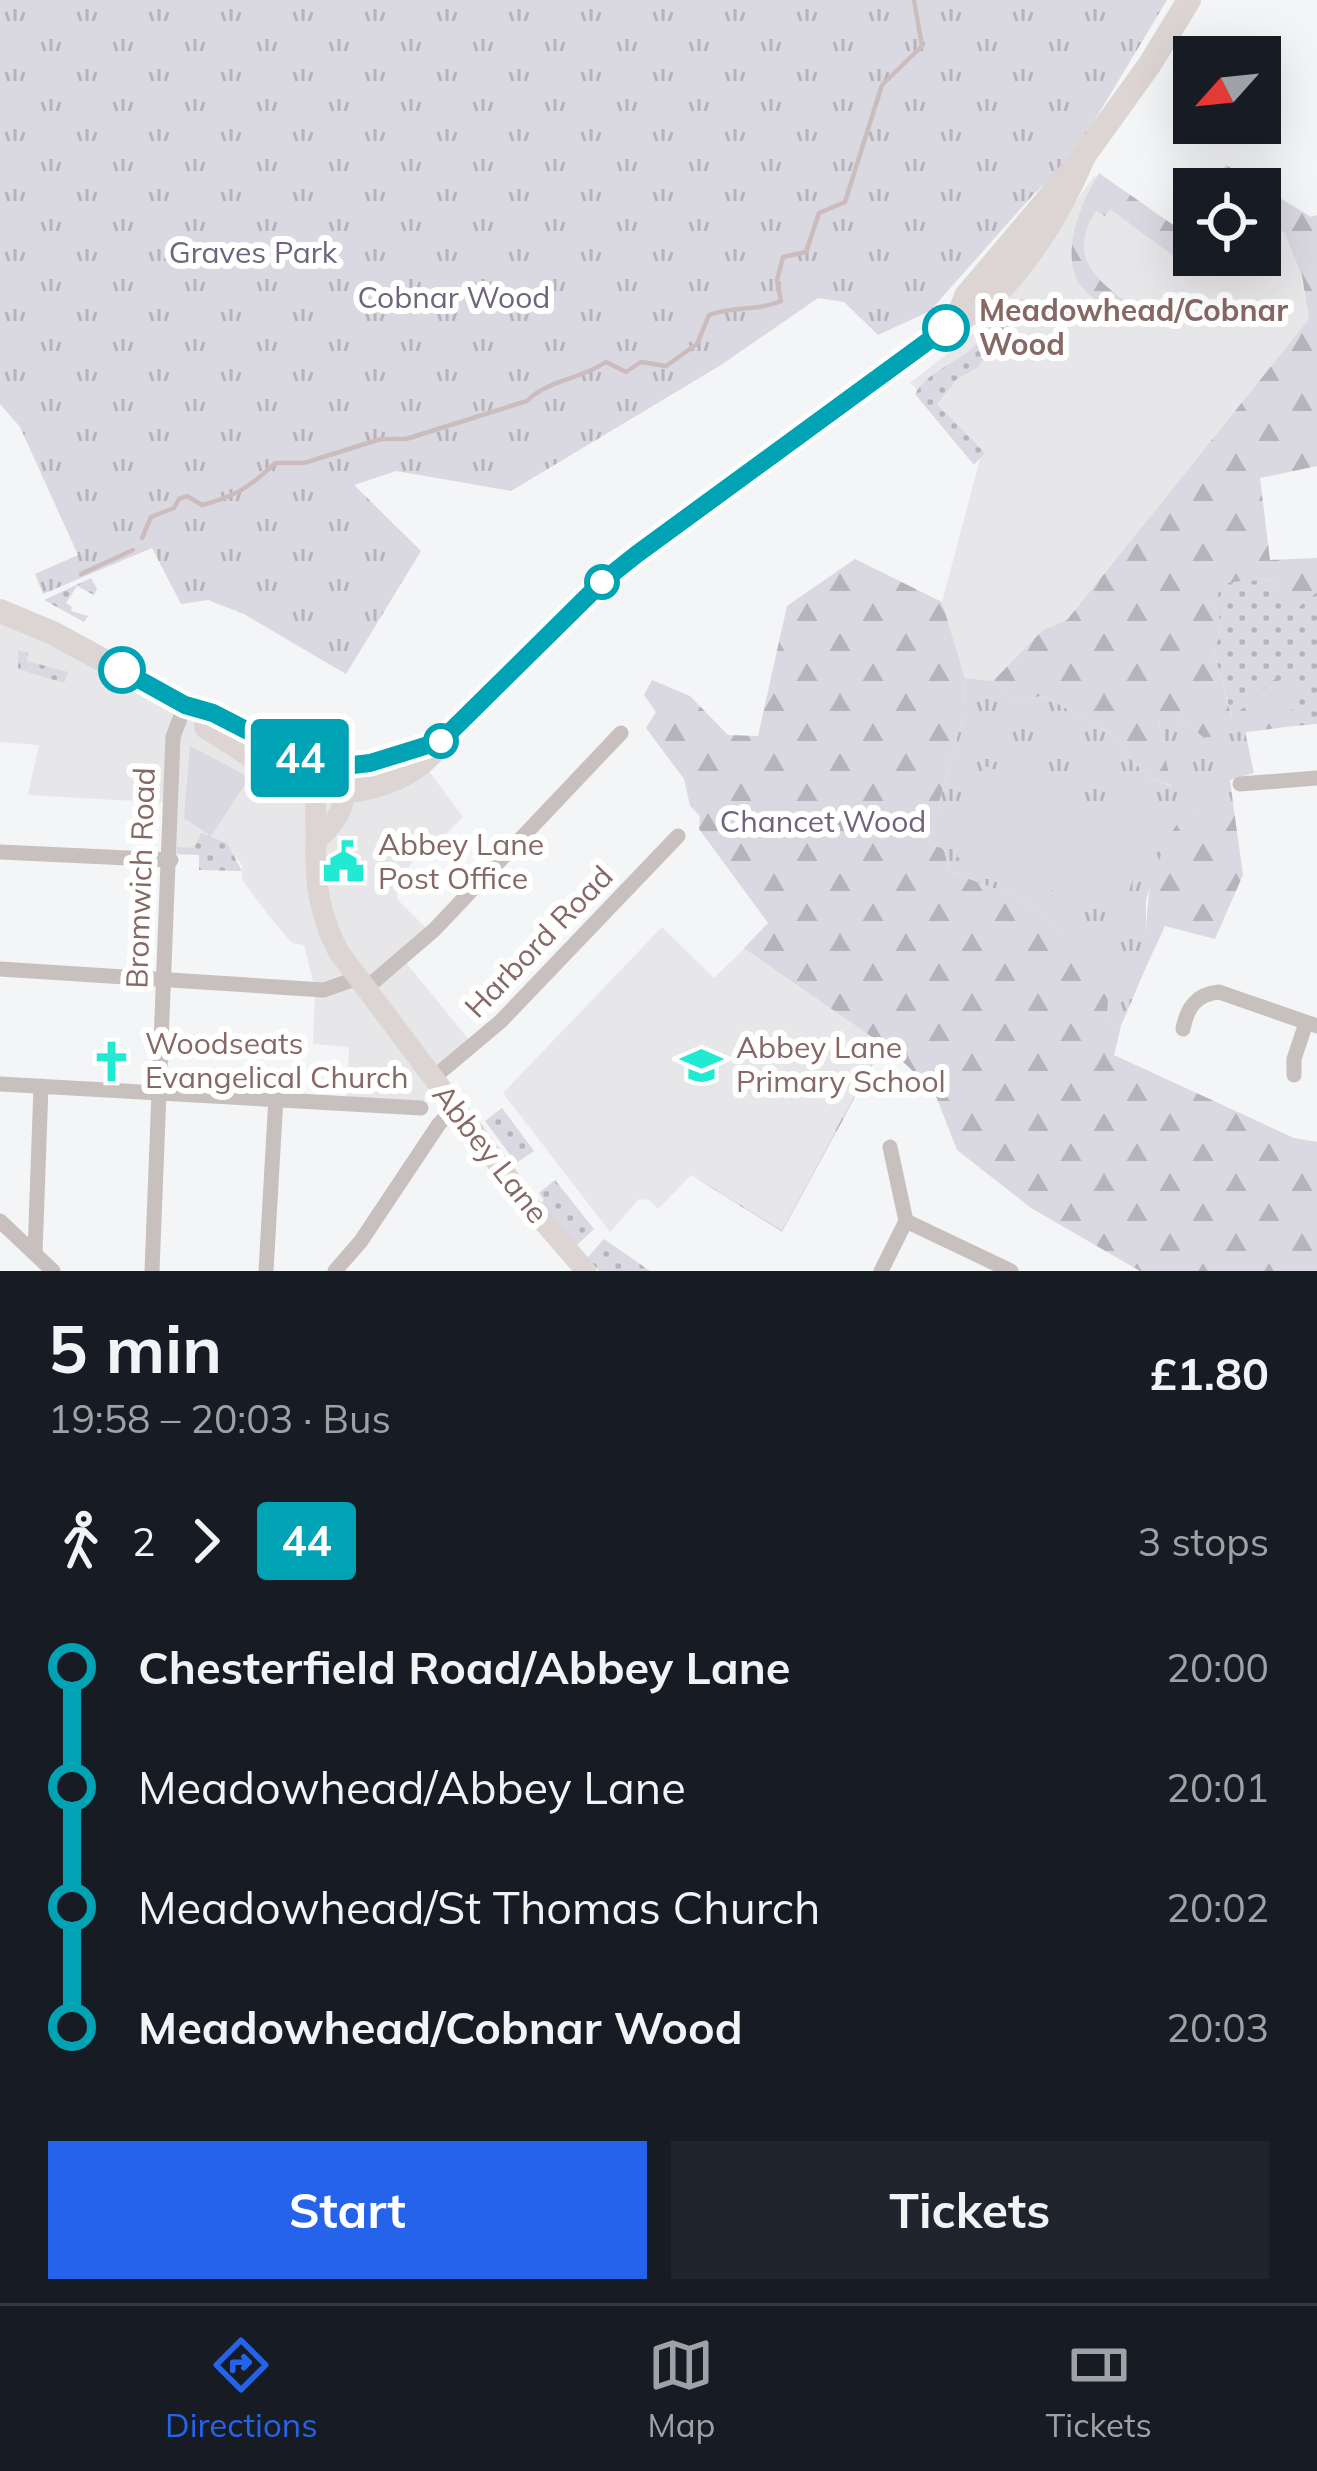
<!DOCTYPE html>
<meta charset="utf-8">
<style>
body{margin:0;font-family:Mulish,sans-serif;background:#20242c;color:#f1f3f6;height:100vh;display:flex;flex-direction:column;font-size:45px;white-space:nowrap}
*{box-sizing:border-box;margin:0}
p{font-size:39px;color:#9ea1a6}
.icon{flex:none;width:66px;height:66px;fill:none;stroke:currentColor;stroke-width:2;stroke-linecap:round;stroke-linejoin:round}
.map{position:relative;height:1271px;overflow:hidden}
.sheet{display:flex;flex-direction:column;background:#171b24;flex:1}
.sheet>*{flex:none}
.badge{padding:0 24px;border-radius:9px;font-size:42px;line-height:78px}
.needle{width:78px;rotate:243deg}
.buttons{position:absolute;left:1173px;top:36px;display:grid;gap:24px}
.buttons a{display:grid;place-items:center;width:108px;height:108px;border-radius:0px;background:#171b24;box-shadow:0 12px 48px #0002;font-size:60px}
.map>.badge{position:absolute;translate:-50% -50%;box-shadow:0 0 0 6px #fff}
.legs{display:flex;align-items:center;gap:18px;height:132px;padding:0 48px;font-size:39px}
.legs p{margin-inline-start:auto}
.summary{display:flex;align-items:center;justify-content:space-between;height:204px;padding:0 48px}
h1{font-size:66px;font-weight:700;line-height:90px}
.primary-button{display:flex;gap:24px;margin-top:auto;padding:24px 48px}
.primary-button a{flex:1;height:138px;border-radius:0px;background:#2563eb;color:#fff;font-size:48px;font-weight:700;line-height:138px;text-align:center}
.primary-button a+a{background:#20242c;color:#f1f3f6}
ul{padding:0 48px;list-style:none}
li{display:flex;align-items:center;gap:42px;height:120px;font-size:45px}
li i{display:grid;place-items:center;width:18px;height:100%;margin:0 15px;background:currentColor}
li i::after{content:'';width:30px;height:30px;margin:-15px;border:9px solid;border-radius:50%;background:#171b24}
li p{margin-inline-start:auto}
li:first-child i{background:linear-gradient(#0000 50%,currentColor 0)}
li:last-child i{background:linear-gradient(currentColor 50%,#0000 0)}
.tab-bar{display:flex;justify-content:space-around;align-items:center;height:168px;border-top:3px solid #363941;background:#171b24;font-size:33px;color:#9ea1a6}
.tab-bar a{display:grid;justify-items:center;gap:6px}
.tab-bar .active{color:#2563eb}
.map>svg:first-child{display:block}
.built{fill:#e7e6e8}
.grass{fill:url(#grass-dots)}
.forest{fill:url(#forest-firs)}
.park{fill:url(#park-tufts)}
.pitch{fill:#dad8e1}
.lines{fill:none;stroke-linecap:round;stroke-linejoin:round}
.stream{stroke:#cdbcbe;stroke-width:4.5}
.minor{stroke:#c8c0bf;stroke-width:15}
.secondary{stroke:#ddd5d4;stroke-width:21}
.trunk{stroke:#ddd5d4;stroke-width:24}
.line-1-casing{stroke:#fff;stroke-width:27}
.line-1{stroke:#00a3b4;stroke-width:18}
.stop-1-dot{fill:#fff;stroke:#00a3b4;stroke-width:6}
.labels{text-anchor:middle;stroke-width:12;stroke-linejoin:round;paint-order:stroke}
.park-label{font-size:30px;fill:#6f647d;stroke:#fff}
.stop-label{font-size:30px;font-weight:bold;fill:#866865;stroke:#fff;text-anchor:start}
.poi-label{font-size:30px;fill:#866865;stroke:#fff;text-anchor:start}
.street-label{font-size:30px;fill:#866865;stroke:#fff}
</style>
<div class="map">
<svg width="1317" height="1271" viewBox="0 0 1317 1271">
<defs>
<pattern id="grass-dots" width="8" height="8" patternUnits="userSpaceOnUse" patternTransform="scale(3)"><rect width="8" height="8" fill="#dad8e1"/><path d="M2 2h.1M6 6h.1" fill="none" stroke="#b6b3ba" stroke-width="1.8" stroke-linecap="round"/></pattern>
<pattern id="forest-firs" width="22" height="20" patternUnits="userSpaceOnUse" patternTransform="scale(3)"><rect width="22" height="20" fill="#dad8e1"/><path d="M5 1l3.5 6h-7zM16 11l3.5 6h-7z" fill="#b6b3ba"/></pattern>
<pattern id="park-tufts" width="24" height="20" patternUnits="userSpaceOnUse" patternTransform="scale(3)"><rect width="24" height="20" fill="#dad8e1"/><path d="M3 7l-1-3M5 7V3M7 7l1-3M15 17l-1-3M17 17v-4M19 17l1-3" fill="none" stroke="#b6b3ba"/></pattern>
</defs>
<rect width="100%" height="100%" fill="#f4f5f7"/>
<g class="built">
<path d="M1094,176l81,57 19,-24v46h66v-61l46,28 -6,48 9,49 -242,301 -24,10 -50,51 -28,-3 -23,-76 38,-143 -31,-40 -39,-36 83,-65z"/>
<path d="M0,611l345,163 34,-1 37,-19 47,63 -31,31 -6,-5 -28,39 -1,17 34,34 -28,26 71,87 -42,33 -11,29 -75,-6 3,-55 -36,-3 2,-55 -11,-44 -12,-2 -23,-27 -27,-36v-15l-6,-8 -60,-3 -5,4v-55l-143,-8 11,-50 -39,-3z"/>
<path d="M662,927l52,51 31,-30 137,96 -100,187 -91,-56 -33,34 -9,-9 -10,-1 -29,33 -107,-139z"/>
</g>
<g class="grass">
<path d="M1023,299c19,3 37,17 41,36l-32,-25 -11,2 -43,55 -21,12 -20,25 48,49 -11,12 -59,-71c14,-24 41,-30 61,-49 17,-16 22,-42 47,-46z"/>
<path d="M91,578l6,11 -3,6 -17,-9 -11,17 6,4 -1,4 17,5 -4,6 -40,-22z"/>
<path d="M1271,579l23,31 23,-18v132l-24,2v-40l-60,34 -19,-67 8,-29 -7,-17 5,-24z"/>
<path d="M18,650l10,3 -1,8 41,11 -4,11 -46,-14z"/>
<path d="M201,833l26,10 15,28 -43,-1v-15l-23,-1 1,-7 17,1z"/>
<path d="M502,1108l32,43 -18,12 -31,-42z"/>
<path d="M555,1180l39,49 -18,17 -35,-43 3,-3 -5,-7z"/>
<path d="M604,1239l46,32h-51l-12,-13z"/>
</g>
<g class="forest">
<path d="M1226,165l85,52 6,-2v251l-57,12 10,82 47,-2v34l-23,19 -23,-32 -50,4 -6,24 7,17 -8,29 18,65 43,-39 18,6v41l-89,12 -26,-21 -19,7 14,62 -21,-7 -19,-17 -23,-29 -66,-37 -33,4 -18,-19 50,-51 24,-10 242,-301 -7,-43 -17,-43 -25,-19v-25h-53z"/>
<path d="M1099,173l77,54 18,-22v28l-19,24 -65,-48 -5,7 -9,-5c-32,49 6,73 41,99l8,-4 -7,15c-18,-8 -45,-19 -58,-36 -21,-31 2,-85 19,-112z"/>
<path d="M855,559l87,43 23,76 -3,42 -34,123 16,6 5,22 73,28 88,74 -3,49 14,4 -7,29 180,83 23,4v129h-177l-109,-63 -74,-58 -23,-59 -50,-47 -102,188 -91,-57 91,55 100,-186 -138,-96 24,-25 -69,-94 1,-13 -10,-10 -6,-27 -38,-51 10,-16 -12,-17 8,-15 38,16 38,39 30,1 29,-130z"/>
<path d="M1233,803l10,72 -28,64 -50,-13 -19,41c0,-42 -1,-115 33,-146 13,-12 37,-14 54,-18z"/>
</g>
<g class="park">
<path d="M0,0h1167l-95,158 -40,38 -102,115 -52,24 -34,-33 -26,-4 -97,67 -210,126 -115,-20 -42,14 67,66 -75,123 -102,-60 -36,-14 -27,4 -29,-56 -109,46 -8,-20 43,-19 -58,-128 -20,-23z"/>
<path d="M965,678l28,3 18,19 33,-4 66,37 23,29 19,17 19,7 -12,-63 19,-6 26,21 41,-7 9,42 -24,7 3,23 -39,9 -15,9 -14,22 -19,57v67l-25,59 -14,-4 2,-49 -87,-74 -73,-28 -5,-22 -16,-6 34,-123z"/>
</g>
<g class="pitch">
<path d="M190,746l57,30 1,4 -37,56 -27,-18z"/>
<path d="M985,766l166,58 -30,91 -164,-58z"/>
</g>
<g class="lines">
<g class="stream">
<path d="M142,538l9,-21 23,-9 5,-9 8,-3 15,9c32,-8 50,-19 73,-42h29l77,-24h25l121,-38c22,-22 53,-21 79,-39l20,10 15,-10 25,4 31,-22 12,-29c26,-10 47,-3 72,-14l-4,-21 6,-23 23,-5 13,-39 26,-11 37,-117 40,-39 -8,-46"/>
<path d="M81,574l52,-24"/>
</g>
<g class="minor">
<path d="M1240,784l77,-6"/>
<path d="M0,852l171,8"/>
<path d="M0,969l324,21 31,-11"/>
<path d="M364,990l70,-60 187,-197"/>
<path d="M1183,1029c4,-21 13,-35 36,-37l98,34"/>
<path d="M1294,1075v-16l12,-36"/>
<path d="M432,1079l69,-58 177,-185"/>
<path d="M0,1084l421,24"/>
<path d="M0,1221l53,50"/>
<path d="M906,1221l105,50"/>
<path d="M35,1254l6,-168"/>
<path d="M152,1271l21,-534 12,-32"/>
<path d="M266,1271l10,-174"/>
<path d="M335,1271l26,-30 78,-117 16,-16"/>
<path d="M881,1271l25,-50 -16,-74"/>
</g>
<path class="secondary" d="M316,841c27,-25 38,-44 13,-75 -19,24 -12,44 -13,73 -1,43 2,72 22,112l191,254 57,66"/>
<g class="trunk">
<path d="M957,319l9,-23 118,-140 66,-92 39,-64"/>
<path d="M0,611l53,22 132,72 28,8 89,46 42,7 51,-9 46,-16 136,-135 60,-53 358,-258c40,-41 67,-87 89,-139"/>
<path d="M206,727c31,18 73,51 107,60 44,12 101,-7 127,-44"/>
</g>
</g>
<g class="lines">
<defs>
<path id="line-1" d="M122,670l63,35 28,8 89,46 42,7 26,-3 71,-22 162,-160 34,-27 309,-226"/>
</defs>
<use href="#line-1" class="line-1-casing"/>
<use href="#line-1" class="line-1"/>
</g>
<defs>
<symbol id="civic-bare" viewBox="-9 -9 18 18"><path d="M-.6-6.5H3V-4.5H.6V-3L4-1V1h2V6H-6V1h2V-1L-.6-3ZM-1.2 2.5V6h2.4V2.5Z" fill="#21ead2" stroke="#fff" stroke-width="2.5" paint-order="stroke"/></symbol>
<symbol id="church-bare" viewBox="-9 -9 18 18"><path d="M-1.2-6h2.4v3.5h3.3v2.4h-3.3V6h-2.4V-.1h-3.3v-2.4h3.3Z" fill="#21ead2" stroke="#fff" stroke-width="2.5" paint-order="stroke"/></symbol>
<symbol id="school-bare" viewBox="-9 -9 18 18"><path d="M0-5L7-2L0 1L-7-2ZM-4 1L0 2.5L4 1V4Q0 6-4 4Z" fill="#21ead2" stroke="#fff" stroke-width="2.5" paint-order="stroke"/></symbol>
</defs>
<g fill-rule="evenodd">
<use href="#civic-bare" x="314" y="832" width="59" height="59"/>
<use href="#church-bare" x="82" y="1032" width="59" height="59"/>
<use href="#school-bare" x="672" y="1036" width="59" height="59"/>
</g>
<g class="stop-1-dot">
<circle cx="946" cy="328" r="21"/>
<circle cx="602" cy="582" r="15"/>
<circle cx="122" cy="670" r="21"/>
<circle cx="441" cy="741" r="15"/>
</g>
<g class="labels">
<g class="park-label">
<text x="253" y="263">Graves Park</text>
<text x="454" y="308">Cobnar Wood</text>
<text x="823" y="832">Chancet Wood</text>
</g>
<g class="stop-label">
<text x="979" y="321">Meadowhead/Cobnar<tspan x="979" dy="34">Wood</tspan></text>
</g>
<g class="poi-label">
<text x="378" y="855">Abbey Lane<tspan x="378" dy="34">Post Office</tspan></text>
<text x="145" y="1054">Woodseats<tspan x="145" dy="34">Evangelical Church</tspan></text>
<text x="736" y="1058">Abbey Lane<tspan x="736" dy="34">Primary School</tspan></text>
</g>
<g class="street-label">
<text transform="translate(141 878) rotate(-88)" y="10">Bromwich Road</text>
<text transform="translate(539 942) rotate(-46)" y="10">Harbord Road</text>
<text transform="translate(490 1154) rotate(52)" y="10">Abbey Lane</text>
</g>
</g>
</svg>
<div class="buttons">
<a><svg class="needle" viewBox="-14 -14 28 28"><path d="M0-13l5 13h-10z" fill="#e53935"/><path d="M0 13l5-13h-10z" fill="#9ea1a6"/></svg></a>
<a><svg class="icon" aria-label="locate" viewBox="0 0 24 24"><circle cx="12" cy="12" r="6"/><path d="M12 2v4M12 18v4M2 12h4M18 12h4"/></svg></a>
</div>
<b class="badge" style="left:300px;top:758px;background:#00a3b4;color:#fff">44</b>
</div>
<section class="sheet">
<div class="summary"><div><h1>5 min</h1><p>19:58 – 20:03 · Bus</p></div><b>£1.80</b></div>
<div class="legs"><svg class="icon" aria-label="walk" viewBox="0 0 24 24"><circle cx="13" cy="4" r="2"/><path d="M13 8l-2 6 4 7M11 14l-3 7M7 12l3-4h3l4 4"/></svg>2<svg class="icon" aria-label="forward" viewBox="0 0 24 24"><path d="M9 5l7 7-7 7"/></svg><b class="badge" style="background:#00a3b4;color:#fff">44</b><p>3 stops</p></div>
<ul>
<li><i style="color:#00a3b4"></i><b>Chesterfield Road/Abbey Lane</b><p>20:00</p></li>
<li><i style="color:#00a3b4"></i><span>Meadowhead/Abbey Lane</span><p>20:01</p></li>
<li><i style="color:#00a3b4"></i><span>Meadowhead/St Thomas Church</span><p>20:02</p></li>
<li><i style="color:#00a3b4"></i><b>Meadowhead/Cobnar Wood</b><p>20:03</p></li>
</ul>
<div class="primary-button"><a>Start</a><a>Tickets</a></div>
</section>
<nav class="tab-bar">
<a class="active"><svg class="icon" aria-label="directions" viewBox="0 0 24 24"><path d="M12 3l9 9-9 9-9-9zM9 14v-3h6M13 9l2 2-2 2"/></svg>Directions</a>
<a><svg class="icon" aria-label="map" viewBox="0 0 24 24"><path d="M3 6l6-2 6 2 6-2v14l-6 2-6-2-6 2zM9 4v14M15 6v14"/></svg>Map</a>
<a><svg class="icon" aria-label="tickets" viewBox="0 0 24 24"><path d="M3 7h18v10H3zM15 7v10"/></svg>Tickets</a>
</nav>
